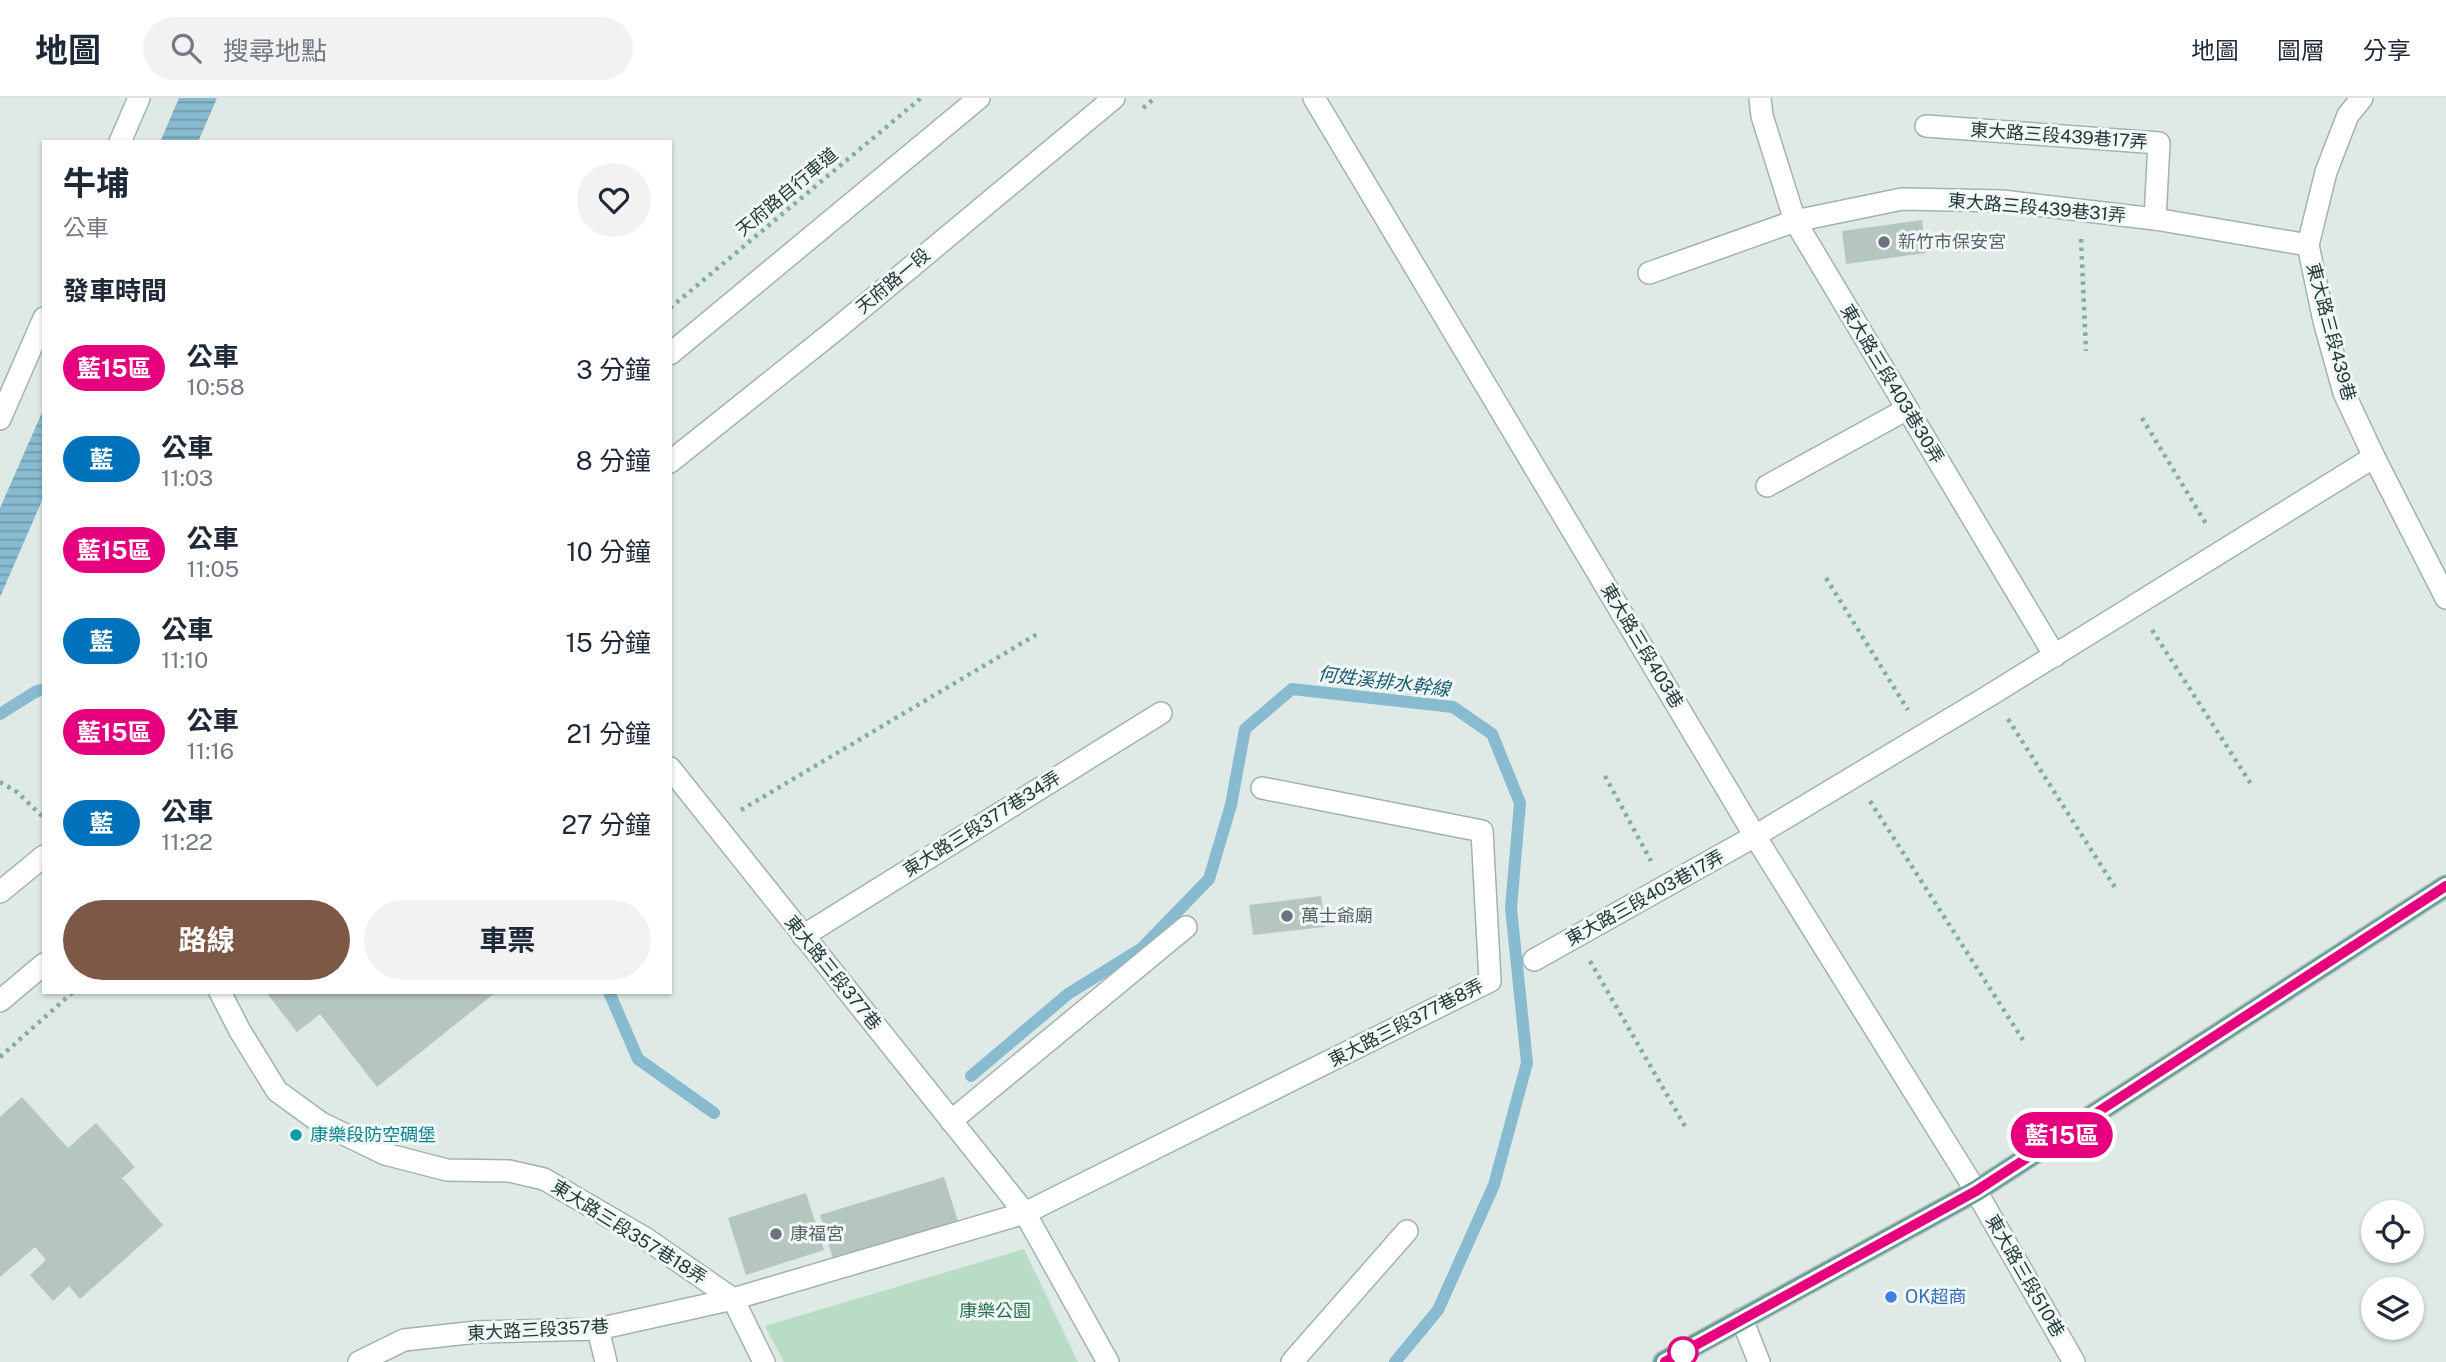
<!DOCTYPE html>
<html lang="zh-TW">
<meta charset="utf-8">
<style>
body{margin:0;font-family:"Public Sans","Noto Sans TC",sans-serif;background:#f2f2f3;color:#1f2937;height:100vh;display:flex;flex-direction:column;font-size:26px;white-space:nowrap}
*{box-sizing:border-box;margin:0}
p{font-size:23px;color:#747a83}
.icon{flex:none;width:38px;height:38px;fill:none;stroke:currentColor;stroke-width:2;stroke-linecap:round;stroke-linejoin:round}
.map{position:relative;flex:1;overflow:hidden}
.side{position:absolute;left:42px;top:42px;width:630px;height:854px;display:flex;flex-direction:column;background:#fff;border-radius:0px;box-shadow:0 2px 5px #0004}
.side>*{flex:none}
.badge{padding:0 14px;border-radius:23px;font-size:24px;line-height:46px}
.tools{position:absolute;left:2361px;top:1102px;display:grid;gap:14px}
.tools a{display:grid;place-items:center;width:63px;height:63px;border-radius:50%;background:#fff;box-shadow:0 2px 5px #0004;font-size:35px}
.map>.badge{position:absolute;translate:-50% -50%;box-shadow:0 0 0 4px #fff}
h2{padding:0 21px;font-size:26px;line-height:63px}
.round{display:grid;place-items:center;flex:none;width:74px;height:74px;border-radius:37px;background:#f2f2f3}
.headline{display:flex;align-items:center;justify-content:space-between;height:119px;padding:0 21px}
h1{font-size:33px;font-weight:700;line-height:52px}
.primary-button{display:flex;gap:14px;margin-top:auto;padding:14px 21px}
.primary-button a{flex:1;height:80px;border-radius:42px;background:#7d5846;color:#fff;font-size:28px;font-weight:700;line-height:80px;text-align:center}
.primary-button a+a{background:#f2f2f3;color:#1f2937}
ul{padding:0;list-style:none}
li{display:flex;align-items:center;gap:21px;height:91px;padding:0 21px}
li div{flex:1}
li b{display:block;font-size:26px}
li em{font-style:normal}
li .badge{min-width:77px;font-weight:700;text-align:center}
header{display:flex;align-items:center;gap:42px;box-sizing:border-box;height:98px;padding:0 35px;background:#fff;border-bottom:2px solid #e0e1e3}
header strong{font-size:33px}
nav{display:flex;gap:38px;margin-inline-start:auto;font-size:24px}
.search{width:490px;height:63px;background:#f2f2f3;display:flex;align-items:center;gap:18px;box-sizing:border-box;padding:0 24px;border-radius:38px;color:#747a83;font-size:26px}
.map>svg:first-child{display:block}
.park{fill:#b8dcc6}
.water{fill:url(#water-rules)}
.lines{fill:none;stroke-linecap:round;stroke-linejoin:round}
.stream{stroke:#88bbcf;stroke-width:12}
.building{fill:#b5c5c0}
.minor-casing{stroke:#a2b2af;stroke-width:24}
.major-casing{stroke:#bcc4c3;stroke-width:24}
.path{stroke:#80aea5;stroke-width:4.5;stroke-dasharray:3.5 5;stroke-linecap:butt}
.minor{stroke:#fff;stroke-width:21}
.major{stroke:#659f98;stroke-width:21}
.line-casing{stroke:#fff;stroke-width:16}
.line{stroke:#e6007e;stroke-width:10}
.worship-dot{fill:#6b7280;stroke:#f0f7f4;stroke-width:2.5}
.culture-dot{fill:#0f9aa8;stroke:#f0f7f4;stroke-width:2.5}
.shop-dot{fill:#3f7fe0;stroke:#f0f7f4;stroke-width:2.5}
.stop-dot{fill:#fff;stroke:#e6007e;stroke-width:3.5}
.labels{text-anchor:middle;stroke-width:6;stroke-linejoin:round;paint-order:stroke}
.street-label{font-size:18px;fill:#213a37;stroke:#f0f7f4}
.worship-label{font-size:18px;fill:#5b616d;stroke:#f0f7f4;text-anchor:start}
.culture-label{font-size:18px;fill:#0d838f;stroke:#f0f7f4;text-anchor:start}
.shop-label{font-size:18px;fill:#366cbe;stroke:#f0f7f4;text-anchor:start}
.park-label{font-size:18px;fill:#2c704f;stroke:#f0f7f4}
.water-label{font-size:19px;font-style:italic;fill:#1c5b75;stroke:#f0f7f4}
</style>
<header>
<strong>地圖</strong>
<div class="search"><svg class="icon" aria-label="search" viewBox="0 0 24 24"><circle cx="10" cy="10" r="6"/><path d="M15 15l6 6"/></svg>搜尋地點</div>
<nav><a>地圖</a><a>圖層</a><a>分享</a></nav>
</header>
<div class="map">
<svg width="2446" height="1264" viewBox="0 0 2446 1264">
<defs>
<pattern id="water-rules" width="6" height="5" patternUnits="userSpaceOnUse" patternTransform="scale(1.75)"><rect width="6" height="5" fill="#88bbcf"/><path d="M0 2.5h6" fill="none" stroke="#6f99a9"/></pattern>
</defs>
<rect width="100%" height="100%" fill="#dfeae7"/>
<path class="park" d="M1024,1151l54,113h-294l-19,-36z"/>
<g class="water">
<path d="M179,0h38l-19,44h-38z"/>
<path d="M44,310v88l-44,101v-89z"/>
</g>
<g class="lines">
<g class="stream">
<path d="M0,616l35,-22 9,-3"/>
<path d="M609,894l29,67 76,54"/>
<path d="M971,978l97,-82 74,-46 67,-69 22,-74 14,-76 47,-40 161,18 39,27 28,69 -9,105 16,155 -33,122 -56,125 -43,52"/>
</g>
</g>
<g class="building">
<path d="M1922,122l4,33 -80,11 -4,-33z"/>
<path d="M1321,798l4,31 -72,8 -4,-30z"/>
<path d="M266,894h230l-119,95 -57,-73 -23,18z"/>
<path d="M22,999l46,51 28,-25 39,44 -13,11 41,47 -83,74 -11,-13 -16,15 -23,-26 16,-15 -11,-13 -35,30v-160z"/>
<path d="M944,1079l14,44 -125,38 -13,-44z"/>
<path d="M806,1095l18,57 -78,25 -18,-57z"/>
</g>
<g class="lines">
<defs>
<g id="minor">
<path d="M1314,0l441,738 221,355 98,171"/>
<path d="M1760,0l2,18 33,105 260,435"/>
<path d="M2362,0l-14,17 -22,57 -18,73 16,76 20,72 30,64 72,141"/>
<path d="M1926,28l233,17 -4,76"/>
<path d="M120,44l19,-44"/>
<path d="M1649,175l146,-52 107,-22 100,2 153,18 153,26"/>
<path d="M670,256l309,-256"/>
<path d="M0,321l44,-101"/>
<path d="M670,364l169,-135 275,-229"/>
<path d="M1767,388l140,-77"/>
<path d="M670,670l355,445 83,149"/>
<path d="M0,794l44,-36"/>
<path d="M803,838l358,-223"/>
<path d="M1534,862l221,-124 237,-142 382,-237"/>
<path d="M220,894l20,39 37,60 44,32 64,31 62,16 62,1 35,8 101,59 88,61 31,63"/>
<path d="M0,903l44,-37"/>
<path d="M951,1023l235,-194"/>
<path d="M1742,1221l17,43"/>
<path d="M598,1231l8,33"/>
<path d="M359,1264l45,-22 73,-8 121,-3 135,-30 292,-86 465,-232 -8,-150 -220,-43"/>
<path d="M1292,1264l115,-131"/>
</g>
<path id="major" d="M1664,1264l312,-171 470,-305"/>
</defs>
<use href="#minor" class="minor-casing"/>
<use href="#major" class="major-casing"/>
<g class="path">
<path d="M1143,10l12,-10"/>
<path d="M2081,141l5,112"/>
<path d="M670,210l251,-210"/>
<path d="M2142,320l66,109"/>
<path d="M1826,480l82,132"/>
<path d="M2152,532l99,154"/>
<path d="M2008,621l108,170"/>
<path d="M1605,678l46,85"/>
<path d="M0,684l17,10 27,26"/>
<path d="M1870,703l153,239"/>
<path d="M741,712l298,-177"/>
<path d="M1590,863l96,167"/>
<path d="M0,959l73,-65"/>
</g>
<use href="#minor" class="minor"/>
<use href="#major" class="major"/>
</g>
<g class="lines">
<defs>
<path id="line" d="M1665,1264l311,-171 470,-305"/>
</defs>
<use href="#line" class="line-casing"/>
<use href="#line" class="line"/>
</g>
<g class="worship-dot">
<circle cx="1884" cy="144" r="7"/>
<circle cx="1287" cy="818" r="7"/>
<circle cx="776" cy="1136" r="7"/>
</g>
<circle class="culture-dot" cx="296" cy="1037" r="7"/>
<circle class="shop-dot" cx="1891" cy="1199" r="7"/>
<circle class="stop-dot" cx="1683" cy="1254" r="14"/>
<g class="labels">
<g class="street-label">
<text transform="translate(2059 38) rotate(4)" y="6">東大路三段439巷17弄</text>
<text transform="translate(787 94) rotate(-40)" y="6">天府路自行車道</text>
<text transform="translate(2037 110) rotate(5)" y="6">東大路三段439巷31弄</text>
<text transform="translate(893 183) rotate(-40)" y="6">天府路一段</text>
<text transform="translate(2331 234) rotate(75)" y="6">東大路三段439巷</text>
<text transform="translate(1892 286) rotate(59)" y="6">東大路三段403巷30弄</text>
<text transform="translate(1642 548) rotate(59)" y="6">東大路三段403巷</text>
<text transform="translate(982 726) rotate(-32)" y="6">東大路三段377巷34弄</text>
<text transform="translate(1645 800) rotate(-29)" y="6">東大路三段403巷17弄</text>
<text transform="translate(833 875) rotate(51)" y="6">東大路三段377巷</text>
<text transform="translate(1406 925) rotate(-27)" y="6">東大路三段377巷8弄</text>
<text transform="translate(629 1134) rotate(32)" y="6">東大路三段357巷18弄</text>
<text transform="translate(2025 1178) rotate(60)" y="6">東大路三段510巷</text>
<text transform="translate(538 1232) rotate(-3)" y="6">東大路三段357巷</text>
</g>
<g class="worship-label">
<text x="1898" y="150">新竹市保安宮</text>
<text x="1301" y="824">萬士爺廟</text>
<text x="790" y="1142">康福宮</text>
</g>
<g class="culture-label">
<text x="310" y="1043">康樂段防空碉堡</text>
</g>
<g class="shop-label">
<text x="1905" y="1205">OK超商</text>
</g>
<g class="park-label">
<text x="995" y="1219">康樂公園</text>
</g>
<g class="water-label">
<text transform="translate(1384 583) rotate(7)" y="7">何姓溪排水幹線</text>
</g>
</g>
</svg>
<div class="tools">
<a><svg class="icon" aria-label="locate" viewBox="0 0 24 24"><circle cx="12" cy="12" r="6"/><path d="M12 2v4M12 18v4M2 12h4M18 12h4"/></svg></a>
<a><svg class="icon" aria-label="layers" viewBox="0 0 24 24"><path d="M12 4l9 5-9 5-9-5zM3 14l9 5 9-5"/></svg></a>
</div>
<b class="badge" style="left:2062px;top:1037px;background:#e6007e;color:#fff">藍15區</b>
<section class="side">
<div class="headline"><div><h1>牛埔</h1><p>公車</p></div><a class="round"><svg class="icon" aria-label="heart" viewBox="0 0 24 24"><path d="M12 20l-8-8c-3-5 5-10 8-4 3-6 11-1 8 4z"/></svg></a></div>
<h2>發車時間</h2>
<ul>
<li><span class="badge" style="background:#e6007e;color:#fff">藍15區</span><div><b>公車</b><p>10:58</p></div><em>3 分鐘</em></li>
<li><span class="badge" style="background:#0072bc;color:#fff">藍</span><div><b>公車</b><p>11:03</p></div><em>8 分鐘</em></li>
<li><span class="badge" style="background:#e6007e;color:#fff">藍15區</span><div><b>公車</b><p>11:05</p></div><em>10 分鐘</em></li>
<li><span class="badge" style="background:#0072bc;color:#fff">藍</span><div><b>公車</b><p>11:10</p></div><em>15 分鐘</em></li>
<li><span class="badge" style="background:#e6007e;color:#fff">藍15區</span><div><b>公車</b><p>11:16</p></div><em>21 分鐘</em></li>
<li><span class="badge" style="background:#0072bc;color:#fff">藍</span><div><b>公車</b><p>11:22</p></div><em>27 分鐘</em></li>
</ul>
<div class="primary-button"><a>路線</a><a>車票</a></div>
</section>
</div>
